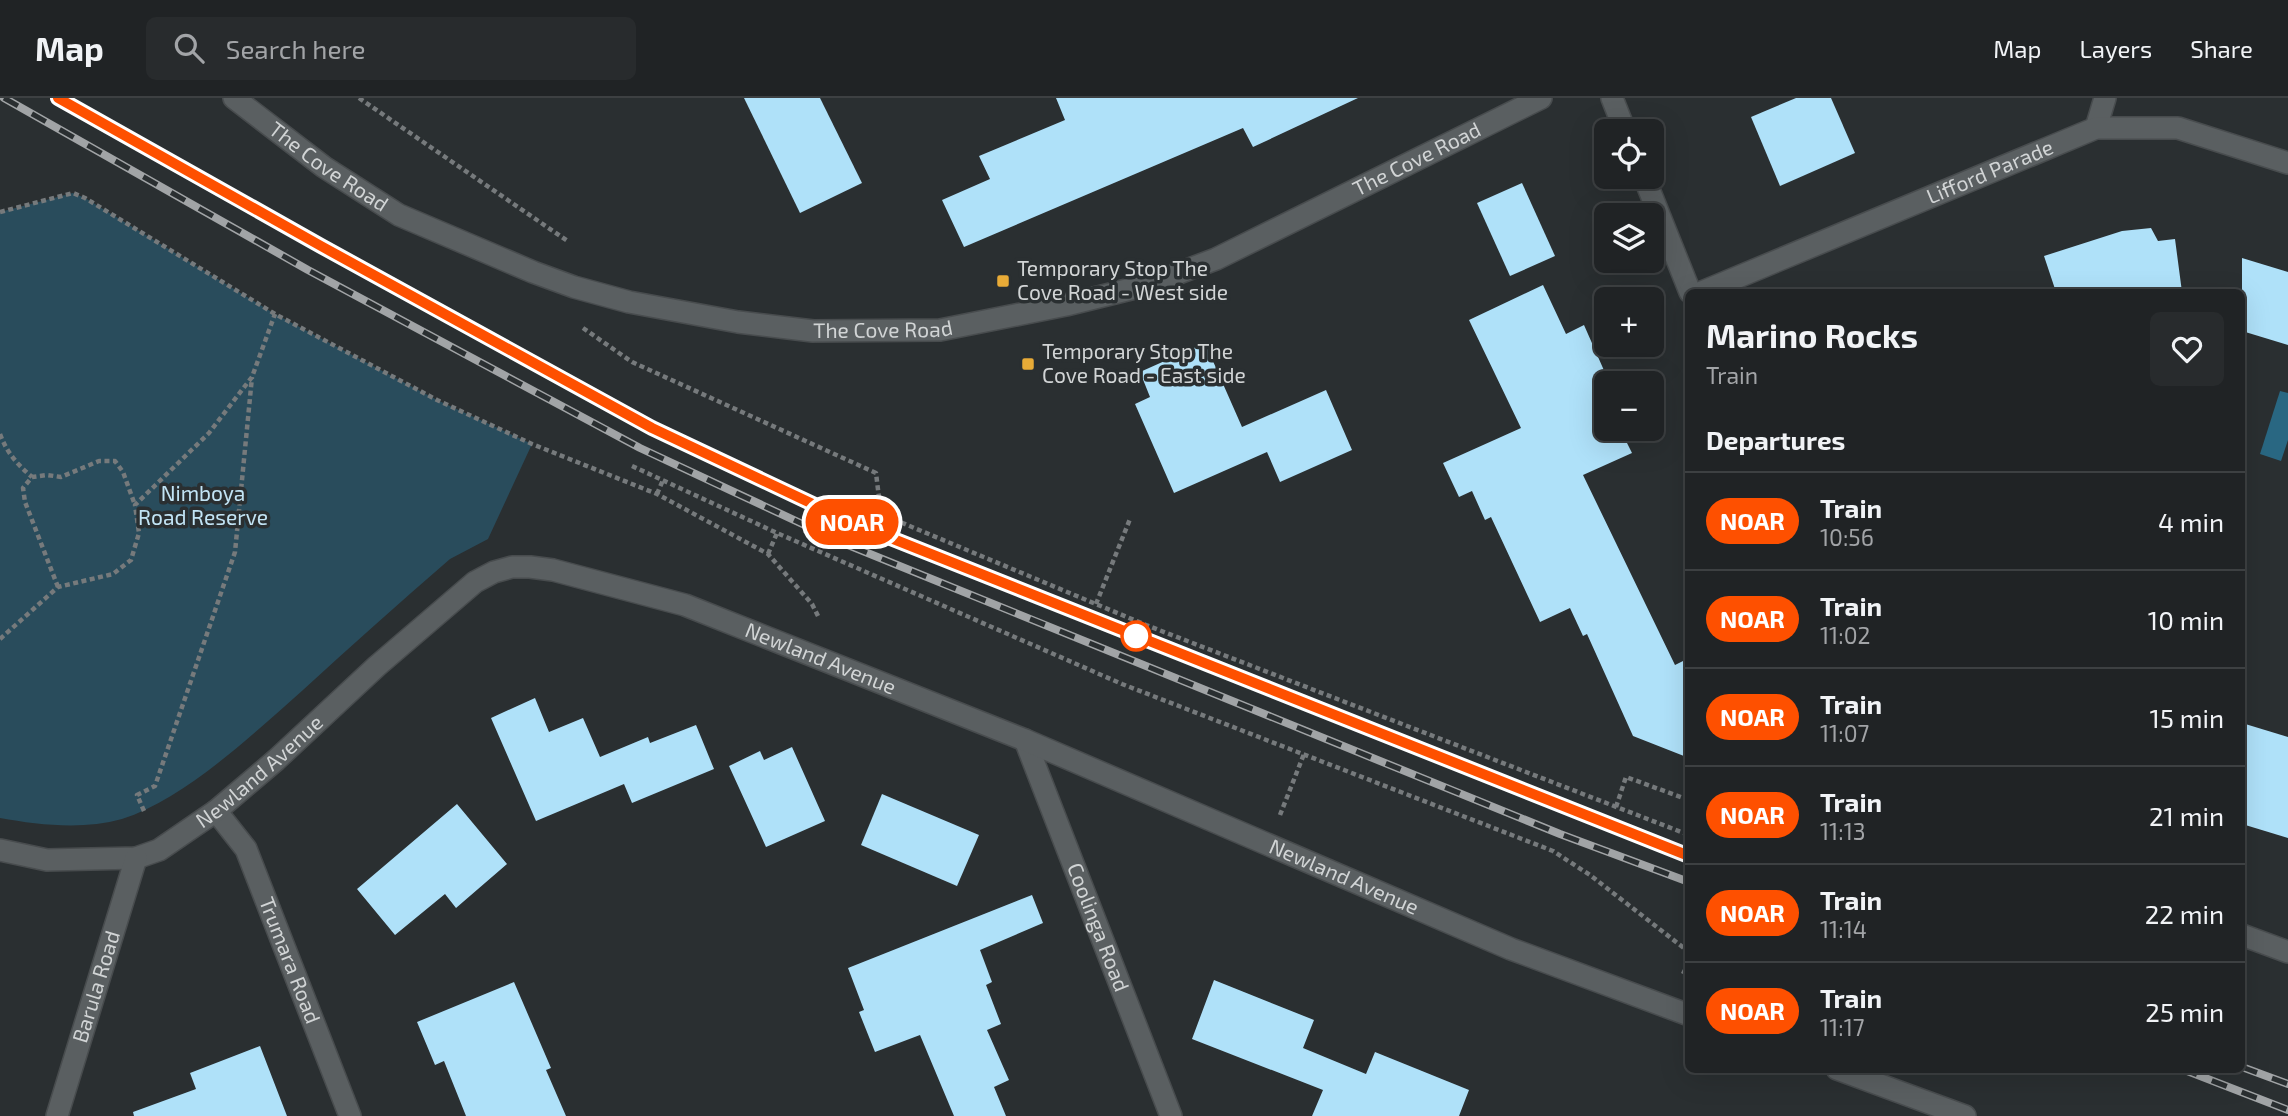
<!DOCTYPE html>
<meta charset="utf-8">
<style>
body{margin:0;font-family:"Exo 2",sans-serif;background:#282b2d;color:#f1f3f6;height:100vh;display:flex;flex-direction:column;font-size:26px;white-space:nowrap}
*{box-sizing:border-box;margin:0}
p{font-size:23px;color:#a2a4a7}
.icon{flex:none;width:38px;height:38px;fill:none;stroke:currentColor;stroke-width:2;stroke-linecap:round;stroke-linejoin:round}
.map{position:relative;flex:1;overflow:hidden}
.details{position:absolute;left:1685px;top:191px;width:560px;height:784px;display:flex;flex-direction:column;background:#202325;border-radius:10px;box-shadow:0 7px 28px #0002,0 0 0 2px #3d4042}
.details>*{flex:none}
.badge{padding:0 14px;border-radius:23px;font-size:24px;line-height:46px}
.tools{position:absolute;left:1594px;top:21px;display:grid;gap:14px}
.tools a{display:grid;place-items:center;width:70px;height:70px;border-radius:10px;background:#202325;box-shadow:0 7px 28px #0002,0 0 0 2px #3d4042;font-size:35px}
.map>.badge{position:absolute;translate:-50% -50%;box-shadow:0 0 0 4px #fff}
h2{padding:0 21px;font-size:26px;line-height:63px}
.round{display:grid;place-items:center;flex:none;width:74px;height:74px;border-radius:10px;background:#282b2d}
.overview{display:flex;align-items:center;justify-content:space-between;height:119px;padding:0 21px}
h1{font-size:33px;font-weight:700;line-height:52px}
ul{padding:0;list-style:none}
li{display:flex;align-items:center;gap:21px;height:98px;padding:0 21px;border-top:2px solid #3d4042}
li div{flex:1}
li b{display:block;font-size:26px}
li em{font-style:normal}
li .badge{min-width:77px;font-weight:700;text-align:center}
header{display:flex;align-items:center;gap:42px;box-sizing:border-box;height:98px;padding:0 35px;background:#202325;border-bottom:2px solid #3d4042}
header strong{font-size:33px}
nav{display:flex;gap:38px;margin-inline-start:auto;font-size:24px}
.search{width:490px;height:63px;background:#282b2d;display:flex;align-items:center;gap:18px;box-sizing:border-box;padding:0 24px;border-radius:10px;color:#a2a4a7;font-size:26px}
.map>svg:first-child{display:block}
.green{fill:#294c5c}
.water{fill:#296782}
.building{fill:#afe1f9}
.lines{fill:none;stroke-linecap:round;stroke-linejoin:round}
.minor-casing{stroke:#484c4e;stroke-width:24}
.path{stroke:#767a7c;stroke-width:4.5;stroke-dasharray:5 3.5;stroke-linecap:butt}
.minor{stroke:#5a5f61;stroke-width:21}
.rail-casing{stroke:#a1a4a6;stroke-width:8}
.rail{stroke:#2a2f31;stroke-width:5;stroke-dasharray:16;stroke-linecap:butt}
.line-casing{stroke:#fff;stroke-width:16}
.line{stroke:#fe5000;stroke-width:10}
.poi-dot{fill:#e8ab37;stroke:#2a2f31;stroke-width:2.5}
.stop-dot{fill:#fff;stroke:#fe5000;stroke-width:3.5}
.labels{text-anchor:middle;stroke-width:7;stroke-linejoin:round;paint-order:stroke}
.street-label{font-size:21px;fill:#d1d4d5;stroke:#2a2f31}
.poi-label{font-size:21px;fill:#d1d4d5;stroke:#2a2f31;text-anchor:start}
.park-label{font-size:21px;fill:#c2e4f5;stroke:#2a2f31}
</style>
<header>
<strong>Map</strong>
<div class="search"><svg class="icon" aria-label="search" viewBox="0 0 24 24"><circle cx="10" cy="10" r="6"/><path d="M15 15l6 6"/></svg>Search here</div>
<nav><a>Map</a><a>Layers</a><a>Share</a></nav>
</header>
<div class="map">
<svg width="2288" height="1018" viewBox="0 0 2288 1018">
<rect width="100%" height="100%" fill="#2a2f31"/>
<path class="green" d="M73,95l12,5 190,116 162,86 95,44 -44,95 -38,20c-50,43 -99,87 -147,131 -50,44 -118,109 -181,129 -39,11 -83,6 -122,-1v-606z"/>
<path class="water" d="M2280,293l8,2v47l-7,21 -21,-7z"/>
<g class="building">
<path d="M744,0h76l42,85 -62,30z"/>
<path d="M1056,0h302l-105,49 -10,-19 -279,119 -22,-47 48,-21 -11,-23 86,-36z"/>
<path d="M1796,0h35l24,55 -75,33 -29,-69z"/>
<path d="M1522,85l33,73 -45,20 -33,-73z"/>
<path d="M2151,130l7,13 17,-2 7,53h-126l-12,-36 78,-25z"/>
<path d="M2242,160l46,14v73l-46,-14z"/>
<path d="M1543,187l23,49 18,-9 22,50v54h14l12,24 -49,22 92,190 14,-7v100l-56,-22 -46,-102 -4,2 -13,-28 -30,14 -49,-105 -6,3 -13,-29 -13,6 -16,-34 78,-35 -52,-108z"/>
<path d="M1205,245l37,84 84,-37 26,60 -72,32 -13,-30 -93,41 -39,-89 15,-7 -10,-25z"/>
<path d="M535,600l14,34 34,-14 17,39 48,-20 2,6 46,-18 18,44 -82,34 -8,-19 -88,37 -45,-103z"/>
<path d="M2242,625l46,14v101l-46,-14z"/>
<path d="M792,649l33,74 -59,26 -37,-81 31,-15 4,9z"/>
<path d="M882,696l97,41 -22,51 -96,-41z"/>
<path d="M457,706l50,60 -51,44 -11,-14 -50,41 -38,-46z"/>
<path d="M1032,797l11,28 -63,27 12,32 -6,3 15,39 -14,6 22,50 -15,7 12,29h-52l-34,-81 -45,17 -16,-40 5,-2 -16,-42z"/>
<path d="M1214,882l100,40 -11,28 63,26 9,-22 94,38 -10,26h-147l11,-26 -131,-51z"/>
<path d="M514,884l37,86 -5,2 20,46h-100l-22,-55 -9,4 -18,-43z"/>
<path d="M260,948l27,70h-153l-1,-4 63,-23 -6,-16z"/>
</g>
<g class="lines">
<defs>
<g id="minor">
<path id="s1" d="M234,0l90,69 75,48 134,57 41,15 55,15 109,20 75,9 127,-1 126,-25 81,-20 69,-26 325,-161"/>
<path d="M1612,0l13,33"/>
<path d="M2096,30l9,-30"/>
<path d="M1644,79l46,115"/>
<path id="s2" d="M1702,194l394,-164h82l110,35"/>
<path id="s3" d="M1025,642l146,376"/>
<path id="s4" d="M216,713l30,38 104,267"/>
<path id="s5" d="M0,752l47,10 89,-2 23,-8 57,-39 60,-51 101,-94 98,-84 19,-10 18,-5h18l23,3 132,35 340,135 486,209 178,66"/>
<path d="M2242,837l46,17"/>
<path d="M1837,971l128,47"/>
<path id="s6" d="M57,1018l79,-258"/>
</g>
</defs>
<use href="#minor" class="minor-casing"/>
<g class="path">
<path d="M359,0l210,144"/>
<path d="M0,114l73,-19 12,5 190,116 162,86 95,44 125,50 111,60 44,50 7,14"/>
<path d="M583,230l49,34 244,111 5,41 265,111 543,210"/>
<path d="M0,336c7,19 17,30 32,43"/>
<path d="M632,368l145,67 345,151 431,167 37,24 99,77"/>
<path d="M657,396l6,-14"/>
<path d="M768,456l9,-21"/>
<path d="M58,489l-33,-85 -2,-14 9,-11 15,-2 14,2 38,-16h16l8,11 12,33"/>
<path d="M1096,506l34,-85"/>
<path d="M0,541l58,-52 55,-13 18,-14 8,-27 -4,-28 74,-72 43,-56 23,-63"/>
<path d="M1616,709l10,-30 63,23"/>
<path d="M144,713l-7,-16 18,-9 80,-234 17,-175"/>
<path d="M1280,717l24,-61"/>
<path d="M1683,876l6,-12"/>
</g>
<use href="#minor" class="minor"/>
<defs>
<g id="rail">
<path d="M4,0l304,172 332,178 203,95 717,291 129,48"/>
<path d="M58,0l263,148 331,181 201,96 836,333"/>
<path d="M2242,969l46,17"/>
<path d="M2182,971l106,41"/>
</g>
</defs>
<use href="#rail" class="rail-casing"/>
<use href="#rail" class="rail"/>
</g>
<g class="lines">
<defs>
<path id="line" d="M58,0l263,148 331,182 201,95 836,333"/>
</defs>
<use href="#line" class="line-casing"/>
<use href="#line" class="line"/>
</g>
<g class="poi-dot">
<rect x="996" y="176" width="14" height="14" rx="3.5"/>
<rect x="1021" y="259" width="14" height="14" rx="3.5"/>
</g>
<circle class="stop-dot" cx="1136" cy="538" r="14"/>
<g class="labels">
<g class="street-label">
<text dy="7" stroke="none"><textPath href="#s1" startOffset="1272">The Cove Road</textPath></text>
<text dy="7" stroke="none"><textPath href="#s1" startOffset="117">The Cove Road</textPath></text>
<text dy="7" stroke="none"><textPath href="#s2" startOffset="312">Lifford Parade</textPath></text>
<text dy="7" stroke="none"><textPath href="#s1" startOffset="705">The Cove Road</textPath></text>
<text dy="7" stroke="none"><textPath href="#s5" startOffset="940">Newland Avenue</textPath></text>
<text dy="7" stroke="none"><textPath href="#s5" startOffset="289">Newland Avenue</textPath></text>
<text dy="7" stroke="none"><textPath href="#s5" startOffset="1507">Newland Avenue</textPath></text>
<text dy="7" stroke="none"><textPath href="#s3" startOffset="201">Coolinga Road</textPath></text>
<text dy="7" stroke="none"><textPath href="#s4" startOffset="168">Trumara Road</textPath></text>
<text dy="7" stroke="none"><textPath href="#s6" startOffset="135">Barula Road</textPath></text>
</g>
<g class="poi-label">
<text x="1017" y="178">Temporary Stop The<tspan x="1017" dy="24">Cove Road - West side</tspan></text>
<text x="1042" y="261">Temporary Stop The<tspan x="1042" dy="24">Cove Road - East side</tspan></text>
</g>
<g class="park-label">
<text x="203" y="403">Nimboya<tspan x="203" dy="24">Road Reserve</tspan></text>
</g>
</g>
</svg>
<div class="tools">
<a><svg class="icon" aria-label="locate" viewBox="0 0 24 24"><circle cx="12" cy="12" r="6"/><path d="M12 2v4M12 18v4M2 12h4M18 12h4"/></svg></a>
<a><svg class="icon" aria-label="layers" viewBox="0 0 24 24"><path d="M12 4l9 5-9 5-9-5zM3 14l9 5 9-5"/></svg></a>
<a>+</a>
<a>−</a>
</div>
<b class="badge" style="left:852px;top:424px;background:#fe5000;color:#fff">NOAR</b>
<section class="details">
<div class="overview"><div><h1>Marino Rocks</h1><p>Train</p></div><a class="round"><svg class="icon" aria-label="heart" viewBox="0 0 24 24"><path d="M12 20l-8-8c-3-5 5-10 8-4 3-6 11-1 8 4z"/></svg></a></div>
<h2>Departures</h2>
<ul>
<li><span class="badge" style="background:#fe5000;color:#fff">NOAR</span><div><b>Train</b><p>10:56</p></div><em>4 min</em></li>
<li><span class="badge" style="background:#fe5000;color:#fff">NOAR</span><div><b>Train</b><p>11:02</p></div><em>10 min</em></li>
<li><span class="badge" style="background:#fe5000;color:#fff">NOAR</span><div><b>Train</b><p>11:07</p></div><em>15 min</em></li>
<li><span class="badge" style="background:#fe5000;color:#fff">NOAR</span><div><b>Train</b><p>11:13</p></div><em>21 min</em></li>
<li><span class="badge" style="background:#fe5000;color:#fff">NOAR</span><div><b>Train</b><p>11:14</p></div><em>22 min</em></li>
<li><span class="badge" style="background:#fe5000;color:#fff">NOAR</span><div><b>Train</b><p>11:17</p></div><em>25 min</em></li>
</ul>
</section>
</div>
